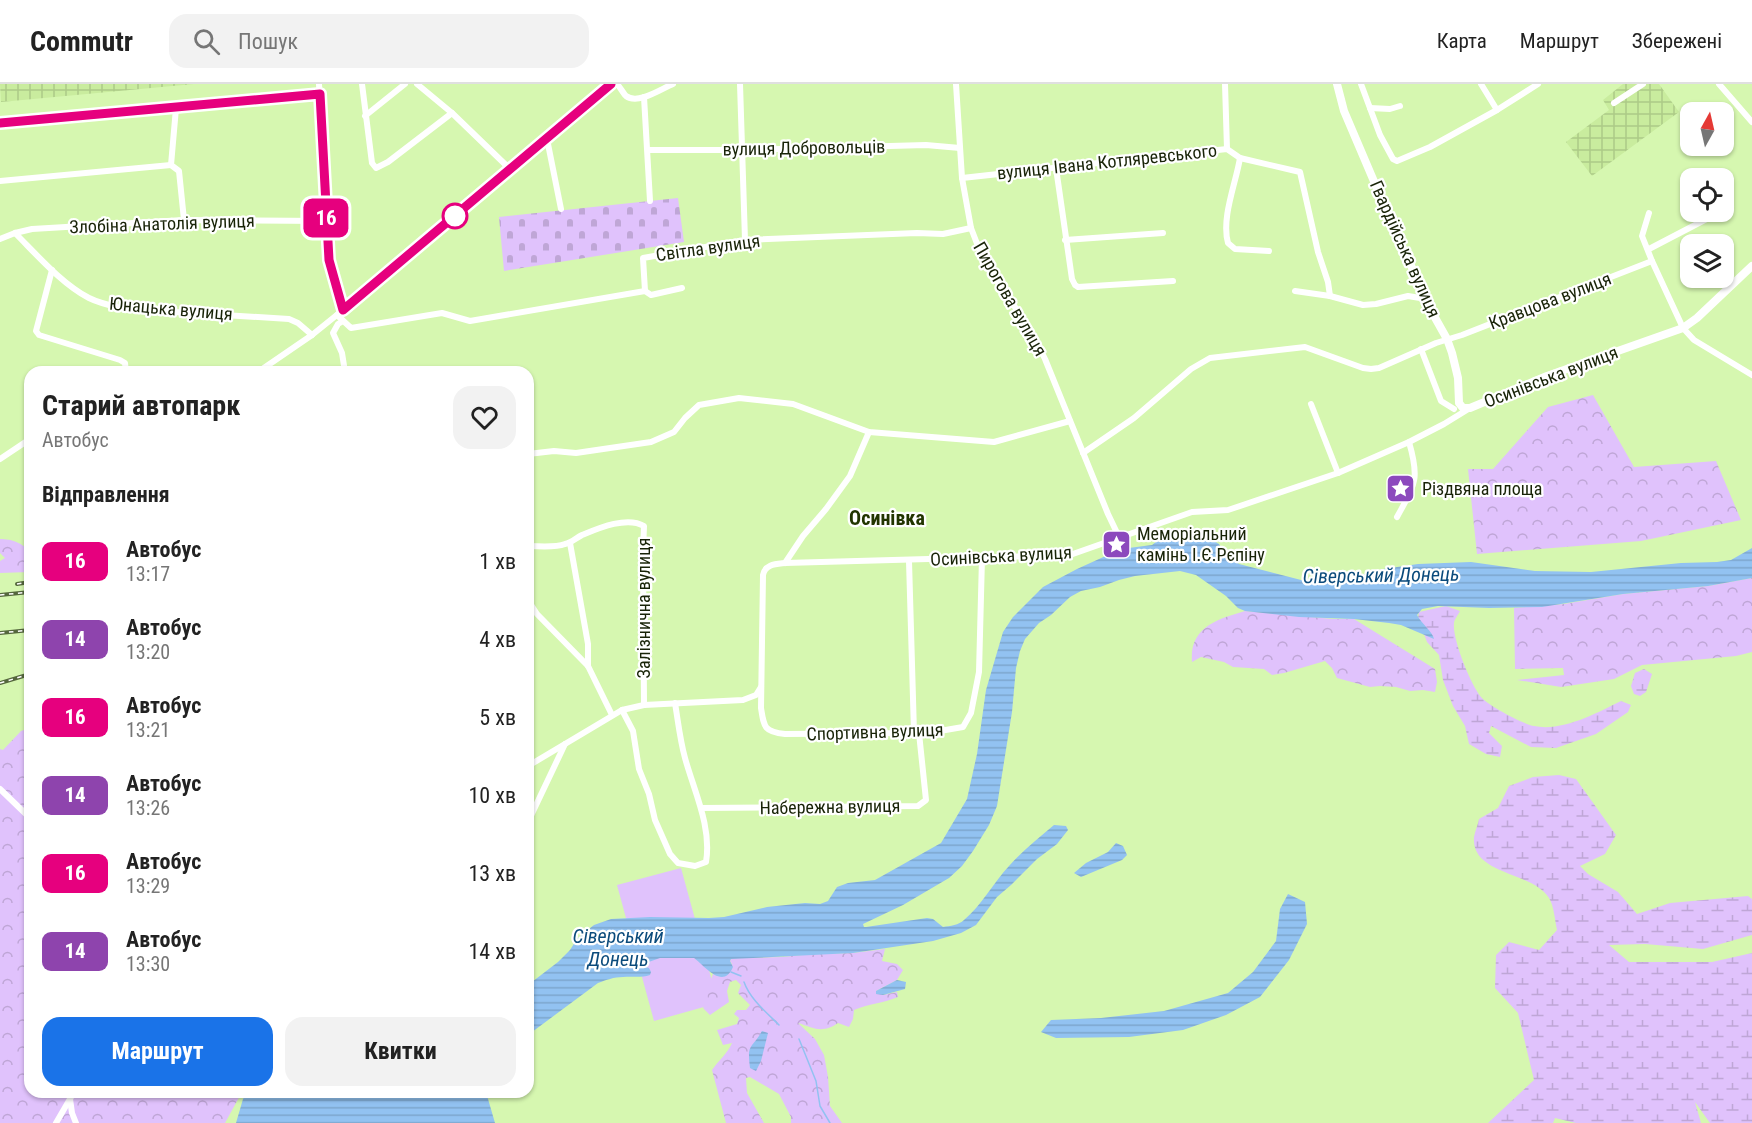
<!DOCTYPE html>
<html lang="uk">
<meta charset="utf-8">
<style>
body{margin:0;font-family:"Roboto Condensed",sans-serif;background:#f2f2f2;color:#222;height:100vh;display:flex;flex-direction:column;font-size:22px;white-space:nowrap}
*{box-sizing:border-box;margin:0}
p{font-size:20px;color:#767676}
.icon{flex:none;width:33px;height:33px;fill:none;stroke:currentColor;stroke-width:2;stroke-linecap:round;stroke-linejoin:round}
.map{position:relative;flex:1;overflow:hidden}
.drawer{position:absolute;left:24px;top:282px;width:510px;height:732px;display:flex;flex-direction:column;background:#fff;border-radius:18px;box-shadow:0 2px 4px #0004}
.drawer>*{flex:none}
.badge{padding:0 12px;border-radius:9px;font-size:21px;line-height:39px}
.needle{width:39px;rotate:8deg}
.tools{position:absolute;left:1680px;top:18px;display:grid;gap:12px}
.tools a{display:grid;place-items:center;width:54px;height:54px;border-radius:12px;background:#fff;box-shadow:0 2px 4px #0004;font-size:30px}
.map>.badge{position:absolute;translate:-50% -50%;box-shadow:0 0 0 3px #fff}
h2{padding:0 18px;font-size:22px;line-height:54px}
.round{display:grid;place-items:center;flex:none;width:63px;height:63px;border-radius:18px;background:#f2f2f2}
.headline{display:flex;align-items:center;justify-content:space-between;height:102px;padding:0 18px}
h1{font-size:28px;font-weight:700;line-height:45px}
.primary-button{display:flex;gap:12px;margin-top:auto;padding:12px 18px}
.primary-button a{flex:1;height:69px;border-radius:18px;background:#1a73e8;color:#fff;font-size:24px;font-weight:700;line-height:69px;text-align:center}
.primary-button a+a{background:#f2f2f2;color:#222}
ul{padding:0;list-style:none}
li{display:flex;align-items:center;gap:18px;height:78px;padding:0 18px}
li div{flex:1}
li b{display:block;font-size:22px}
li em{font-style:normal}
li .badge{min-width:66px;font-weight:700;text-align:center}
header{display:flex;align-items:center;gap:36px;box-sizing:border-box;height:84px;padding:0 30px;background:#fff;border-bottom:2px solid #e0e0e0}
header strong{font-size:28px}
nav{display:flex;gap:33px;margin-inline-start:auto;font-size:21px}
.search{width:420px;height:54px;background:#f2f2f2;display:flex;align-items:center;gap:15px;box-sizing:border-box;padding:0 21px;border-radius:18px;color:#767676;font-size:22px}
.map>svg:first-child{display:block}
.industrial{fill:url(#industrial-grid)}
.grass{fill:#e0c2fc}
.forest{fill:url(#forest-crowns)}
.wetland{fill:url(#wetland-marsh)}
.cemetery{fill:url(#cemetery-stones)}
.water{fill:url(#water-rules)}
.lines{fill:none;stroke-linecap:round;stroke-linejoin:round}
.stream{stroke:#92c2f1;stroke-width:1.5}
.minor{stroke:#fff;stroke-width:6}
.major{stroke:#fff;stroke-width:8}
.rail-casing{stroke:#55673d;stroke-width:4}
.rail{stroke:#fff;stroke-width:1.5;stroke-dasharray:4.5;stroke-linecap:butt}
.line-casing{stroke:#fff;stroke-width:14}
.line{stroke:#e6007e;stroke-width:9}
.stop-dot{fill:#fff;stroke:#e6007e;stroke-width:3}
.labels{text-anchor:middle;stroke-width:4.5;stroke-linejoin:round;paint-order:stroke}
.street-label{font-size:18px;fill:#182307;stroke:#fff}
.poi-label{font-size:18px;fill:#182307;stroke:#fff;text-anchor:start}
.neighbourhood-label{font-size:20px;font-weight:bold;fill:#223500;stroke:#fff}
.water-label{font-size:20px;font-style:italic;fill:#0b4b7c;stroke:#fff}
</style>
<header>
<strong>Commutr</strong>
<div class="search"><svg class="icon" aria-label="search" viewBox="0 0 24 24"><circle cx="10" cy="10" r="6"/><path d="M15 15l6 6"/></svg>Пошук</div>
<nav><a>Карта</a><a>Маршрут</a><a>Збережені</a></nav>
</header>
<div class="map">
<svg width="1752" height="1039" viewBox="0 0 1752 1039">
<defs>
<pattern id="industrial-grid" width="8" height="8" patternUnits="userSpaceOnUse" patternTransform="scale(1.5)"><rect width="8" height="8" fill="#c9ec9e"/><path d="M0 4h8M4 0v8" fill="none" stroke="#acca87"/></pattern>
<pattern id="forest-crowns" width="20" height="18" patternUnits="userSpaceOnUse" patternTransform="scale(1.5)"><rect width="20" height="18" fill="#e0c2fc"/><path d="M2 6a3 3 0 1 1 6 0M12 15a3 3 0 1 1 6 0" fill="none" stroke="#bfa6d6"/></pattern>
<pattern id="wetland-marsh" width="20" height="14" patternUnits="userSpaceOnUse" patternTransform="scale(1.5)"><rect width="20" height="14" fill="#e0c2fc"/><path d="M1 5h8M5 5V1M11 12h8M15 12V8" fill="none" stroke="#bfa6d6"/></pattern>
<pattern id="cemetery-stones" width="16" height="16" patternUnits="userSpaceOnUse" patternTransform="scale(1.5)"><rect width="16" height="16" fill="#e0c2fc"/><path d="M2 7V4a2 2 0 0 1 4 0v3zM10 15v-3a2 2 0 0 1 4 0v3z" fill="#bfa6d6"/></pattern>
<pattern id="water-rules" width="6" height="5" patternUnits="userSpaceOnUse" patternTransform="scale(1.5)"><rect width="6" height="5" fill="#92c2f1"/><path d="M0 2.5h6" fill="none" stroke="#7da6cd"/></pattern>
</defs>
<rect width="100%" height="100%" fill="#d6f7b0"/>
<g class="industrial">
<path d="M0,0h194l-193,18z"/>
<path d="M1623,0h36l20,28 -87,64 -26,-34 43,-32 -6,-10z"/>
</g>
<path class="grass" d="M681,784l37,135 -64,18 -37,-136z"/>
<g class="forest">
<path d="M1593,311l41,72 82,-6 25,59 -100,21 -164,13 -9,-85h25l55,-62z"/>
<path d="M0,455c11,0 27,4 30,17 1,4 0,11 0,16l-30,1v-12l5,-3 -5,-5z"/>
<path d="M1752,494v74l-16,4 -94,9 -28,14 -53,8 -44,-7 47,-5 -1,-7 -48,1 -1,-61 50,-4 59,-10 85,-8z"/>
<path d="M1245,527l88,8h21l81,50 2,13 -2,10 -12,-2 -13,1 -14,-4 -16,-1 -10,1 -33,-9 -5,-10 -7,-7 -41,12 -12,2 -8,-6 -31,-2 -9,-5 -23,-5 -9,5c-3,-35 26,-43 53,-51z"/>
<path d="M30,644v364h212l-17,31h-225v-374l3,1 18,-19z"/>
<path d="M885,865l-3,12 15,3 6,6 -6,10 -21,11 7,4 14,-3 1,5c-14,6 -30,7 -44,13l-1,9 -4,8 -11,-4c-16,11 -24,5 -40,0l17,16 9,16 4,22 2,29 12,17h-51v-6l-12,-23 -29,-17 -4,1 1,15 17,30h-38l-14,-53c7,-10 15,-16 20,-27l-9,2 -6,-15 20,-6 2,-6 -5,-4 3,-4h9l4,-5 -12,-12 3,-8 -5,-5 -6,2 -3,9 2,11 -19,13 -7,-7 5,-7 -1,-12 6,-15 6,2 13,-12 -2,-3 1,-2 4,-1 47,-1 31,-3 40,-1z"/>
</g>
<g class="wetland">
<path d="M1446,522l14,5c-2,4 -6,9 -6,12 -2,16 17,62 27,74 6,8 42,27 53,29 28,6 63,-13 87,-25l10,4 -3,7 -32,22 -40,14 -25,-1 -40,-21 -2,7 13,13 -2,11 -14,-3 -17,-10 -4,-18 -12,-20 -10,-26 -4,-25 -12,-13 -9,-24 1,-6z"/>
<path d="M1644,585l8,5 -6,18 -6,4 -6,-2 -3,-8 4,-13z"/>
<path d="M1559,691l17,4 40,56 -11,19 -25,12 8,8 30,18 19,22 33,-11 78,-7 4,3v36l-49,14 -58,-5 -36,1 20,17h83l40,-9v170h-42l-15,-21 6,21h-125l-21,-5 -2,5h-65l46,-43 -16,-67 -23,-25 1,-33 13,-13 30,8 18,-20c-2,-9 -3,-24 -8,-32 -17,-27 -78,-23 -75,-61 1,-6 4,-12 5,-18l19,-11 11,-22 24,-9z"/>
</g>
<path class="cemetery" d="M678,114l6,44 -180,29 -5,-54z"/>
<g class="water">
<path d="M1169,453l13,2 22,-1 8,2 7,4 4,7 16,13 66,17 19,2 25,-4 34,-10 35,-5 53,-2 64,9 56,1 90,-9 36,-1 14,-2 21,-12v30l-44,8 -85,8 -81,13 -53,1 -51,-2 -16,3 -5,6c4,8 16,17 17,24l-33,-14 -12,-2 -35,-4 -55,-2 -54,-6 -7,-3 -12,-12 -30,-21 -16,-4 -45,5 -16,4 -19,7 -19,4 -11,6 -19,18 -12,8 -14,16 -5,12 -4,17 -4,44 -15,94 -8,19 -16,26 -11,15 -13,12 -46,27 -40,19 1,3h2l61,-9 6,1 10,8c7,-1 16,-2 21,-7 17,-14 30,-38 45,-54 13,-15 30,-28 45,-41l12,1 2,4 -11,14 -20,15 -26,26 -14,12 -21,28 -15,8 -28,8 -80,12 -122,6 -1,2 3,6c-10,24 -29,-2 -39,-9h-34l-17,6 -1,2 7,2 2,4 -1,3c-9,3 -17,1 -27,2 -9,0 -17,3 -25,6l-70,52v-50l30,-23 12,-12 7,-11 8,-7 9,-7 17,-6 39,-2 59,1 15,-1 43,-10 38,-4 15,1 8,-3 9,-14 11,-4 27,-3 66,-37 26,-44 10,-45 9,-64 17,-58 10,-15 30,-30 34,-18 44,-20 31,-4 9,-7z"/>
<path d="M1116,759l7,3 4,9 -5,5 -41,17 -7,-4 12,-10 22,-11z"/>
<path d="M1288,810l17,8 2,22 -18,36 -29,37 -34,18 -43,15 -54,7 -73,1 -15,-6 10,-12 50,-2 63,-7 64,-18 25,-21 23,-31 4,-32z"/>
<path d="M897,896l9,2 -1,7 -22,6 -7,-1v-3z"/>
<path d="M762,947l6,2 -7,28 -5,10 -6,-3c-3,-25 1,-18 12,-37z"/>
<path d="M248,1008h238l9,31h-259l7,-24z"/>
</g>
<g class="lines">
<g class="stream">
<path d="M731,888l10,4"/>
<path d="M744,898c6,17 22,30 35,43"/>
<path d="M799,955l17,42 4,25 10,17"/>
</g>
<g class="minor">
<path d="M319,0l10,175 14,51"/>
<path d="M362,0l10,79 4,5 12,-6 64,-49"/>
<path d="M417,0l35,29 58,56"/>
<path d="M617,0c3,3 6,9 9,12 12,9 35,-7 47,-12"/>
<path d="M740,0l5,156"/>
<path d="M956,0l6,94 9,50 10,26 10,18 39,57 15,30 63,155 11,23"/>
<path d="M1225,0l2,65"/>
<path d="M1361,0l19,51 13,24 4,2 33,-14 67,-37 41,-26"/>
<path d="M1481,0l16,26"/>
<path d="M1719,0l33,38"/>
<path d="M644,13l6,104"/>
<path d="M1614,19l29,-19"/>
<path d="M176,24l-5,57 8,6 5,49"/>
<path d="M1370,24l20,1 10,-3"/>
<path d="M365,32l40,-32"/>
<path d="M0,39l319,-29"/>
<path d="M547,55l14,70"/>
<path d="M648,66h94l184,-5 34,3"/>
<path d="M1240,74c-4,25 -19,60 -12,85l7,6 34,2"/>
<path d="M1056,84l16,111 3,6 3,2 95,-6"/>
<path d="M962,94l265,-29 13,9 60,14 18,80 10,30 2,14"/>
<path d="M0,97l171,-16"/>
<path d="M1724,126l7,-4"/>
<path d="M1649,129l-7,23 10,25 31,67 11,12 58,35"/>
<path d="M15,149c22,22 47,51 74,65 12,6 24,8 37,11l163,10 9,4 14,12"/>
<path d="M0,155l15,-6 17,-4 152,-9 142,1"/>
<path d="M1065,156l98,-7"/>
<path d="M1649,165l71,-37"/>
<path d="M52,186l-16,61 3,4 81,25 5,3 1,9"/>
<path d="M645,207l6,4 31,-7"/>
<path d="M1295,207l35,5 33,9 13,-1 32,-8 18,3"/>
<path d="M337,231l14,13 91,-15 28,8 175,-30 -2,-33 102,-18 172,-7 26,1 28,-6"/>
<path d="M343,237l-5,3 -5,9 9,20 3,19"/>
<path d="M1421,265l20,52 13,8"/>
<path d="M258,288l54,-37 31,-25 268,-226"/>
<path d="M1311,320l27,69"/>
<path d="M1083,369l51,-35 57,-49 19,-11 95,-11 58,21 8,1 8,-1 57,-25 26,-8 190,-74"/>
<path d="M528,370l26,-3 22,2 75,-11 23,-10 11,-14 14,-13 40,-7 54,6 76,28 125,10 76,-21"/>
<path d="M0,375l30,-20"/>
<path d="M1397,433c18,-33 23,-37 12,-75"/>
<path d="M570,459l18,101v22"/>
<path d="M528,462c12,0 26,2 37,-2 6,-1 11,-6 17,-9 17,-7 45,-19 62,-9l-1,25 1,154"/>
<path d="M982,474l-3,114 -8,41 -8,14 -35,6 -143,1c-21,-2 -21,-7 -24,-26l2,-133c2,-11 13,-11 22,-12l285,-8 122,-43 36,-2 110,-37 71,-31 35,-18 26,-16"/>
<path d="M909,477l5,172"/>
<path d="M785,479l18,-27 23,-27 24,-33 19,-44"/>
<path d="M528,516l9,14 51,52 24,49"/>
<path d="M622,626l11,21 6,38 10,25 6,26 15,34 8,9 17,3 11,-4c6,-35 -12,-71 -21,-104 -5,-18 -7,-37 -10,-55"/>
<path d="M528,682l94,-56 22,-5 99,-5 13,-5 5,-8"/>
<path d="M0,705l30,29"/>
<path d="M701,724l217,-2 8,-6 -7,-67"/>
<path d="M528,738l37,-78"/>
<path d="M70,1015l2,14 4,10"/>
<path d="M56,1039l18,-31"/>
</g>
<path class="major" d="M1337,0l7,27 49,115 40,88 14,25 5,14 6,25 1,25 4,5h7l77,-32 136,-48 14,-10 55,-52"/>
<defs>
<g id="rail">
<path d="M17,500l13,-2"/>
<path d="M0,511l30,-3"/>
<path d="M0,549l30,-3"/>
<path d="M0,599l30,-9"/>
</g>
</defs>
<use href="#rail" class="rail-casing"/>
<use href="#rail" class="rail"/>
</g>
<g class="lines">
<defs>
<path id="line" d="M0,39l320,-29 9,166 14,50 268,-226"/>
</defs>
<use href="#line" class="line-casing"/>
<use href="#line" class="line"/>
</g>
<defs>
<symbol id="sight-square" viewBox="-11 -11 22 22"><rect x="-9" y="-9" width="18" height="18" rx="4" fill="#8c49bd" stroke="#fff"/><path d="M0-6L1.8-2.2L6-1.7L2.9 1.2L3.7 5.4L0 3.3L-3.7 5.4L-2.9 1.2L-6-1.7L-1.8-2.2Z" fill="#fff"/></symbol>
</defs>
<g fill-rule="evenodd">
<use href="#sight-square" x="1384" y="388" width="33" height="33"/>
<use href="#sight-square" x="1100" y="444" width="33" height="33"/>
</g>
<circle class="stop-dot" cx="455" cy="132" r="12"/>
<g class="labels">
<g class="street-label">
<text transform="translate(804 64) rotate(-1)" y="6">вулиця Добровольців</text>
<text transform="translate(1107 78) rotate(-6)" y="6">вулиця Івана Котляревського</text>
<text transform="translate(162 140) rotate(-2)" y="6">Злобіна Анатолія вулиця</text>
<text transform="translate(708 164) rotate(-8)" y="6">Світла вулиця</text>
<text transform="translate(1405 165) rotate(66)" y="6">Гвардійська вулиця</text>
<text transform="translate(1010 215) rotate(60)" y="6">Пирогова вулиця</text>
<text transform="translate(1550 217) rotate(-21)" y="6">Кравцова вулиця</text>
<text transform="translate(171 225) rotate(5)" y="6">Юнацька вулиця</text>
<text transform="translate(1551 293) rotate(-21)" y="6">Осинівська вулиця</text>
<text transform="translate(1001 472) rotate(-3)" y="6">Осинівська вулиця</text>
<text transform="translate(644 524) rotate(-90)" y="6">Залізнична вулиця</text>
<text transform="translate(875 648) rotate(-2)" y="6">Спортивна вулиця</text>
<text transform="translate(830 723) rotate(-1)" y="6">Набережна вулиця</text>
</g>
<g class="poi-label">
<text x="1422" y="411">Різдвяна площа</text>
<text x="1137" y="456">Меморіальний<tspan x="1137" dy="21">камінь І.Є.Рєпіну</tspan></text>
</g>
<g class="neighbourhood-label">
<text x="887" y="441">Осинівка</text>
</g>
<g class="water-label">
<text transform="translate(1381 491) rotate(-1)" y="7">Сіверський Донець</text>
<text x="618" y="859">Сіверський<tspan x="618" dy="23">Донець</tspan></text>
</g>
</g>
</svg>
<div class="tools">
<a><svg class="needle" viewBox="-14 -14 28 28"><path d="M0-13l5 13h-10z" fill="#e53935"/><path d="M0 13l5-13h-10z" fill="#767676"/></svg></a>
<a><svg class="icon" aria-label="locate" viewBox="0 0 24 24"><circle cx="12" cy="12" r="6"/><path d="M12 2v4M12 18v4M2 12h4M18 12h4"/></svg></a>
<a><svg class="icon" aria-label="layers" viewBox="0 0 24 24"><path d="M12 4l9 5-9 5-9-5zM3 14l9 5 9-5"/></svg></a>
</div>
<b class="badge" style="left:326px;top:134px;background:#e6007e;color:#fff">16</b>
<section class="drawer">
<div class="headline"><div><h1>Старий автопарк</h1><p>Автобус</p></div><a class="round"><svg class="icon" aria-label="heart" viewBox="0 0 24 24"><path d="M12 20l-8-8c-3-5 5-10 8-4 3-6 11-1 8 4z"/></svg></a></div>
<h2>Відправлення</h2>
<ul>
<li><span class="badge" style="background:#e6007e;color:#fff">16</span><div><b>Автобус</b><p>13:17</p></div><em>1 хв</em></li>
<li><span class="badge" style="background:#8e44ad;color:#fff">14</span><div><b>Автобус</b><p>13:20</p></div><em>4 хв</em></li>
<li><span class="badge" style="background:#e6007e;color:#fff">16</span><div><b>Автобус</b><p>13:21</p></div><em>5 хв</em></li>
<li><span class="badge" style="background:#8e44ad;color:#fff">14</span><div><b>Автобус</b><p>13:26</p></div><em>10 хв</em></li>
<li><span class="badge" style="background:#e6007e;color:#fff">16</span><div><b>Автобус</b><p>13:29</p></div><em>13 хв</em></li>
<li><span class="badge" style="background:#8e44ad;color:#fff">14</span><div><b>Автобус</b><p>13:30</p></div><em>14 хв</em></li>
</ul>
<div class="primary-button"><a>Маршрут</a><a>Квитки</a></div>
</section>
</div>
